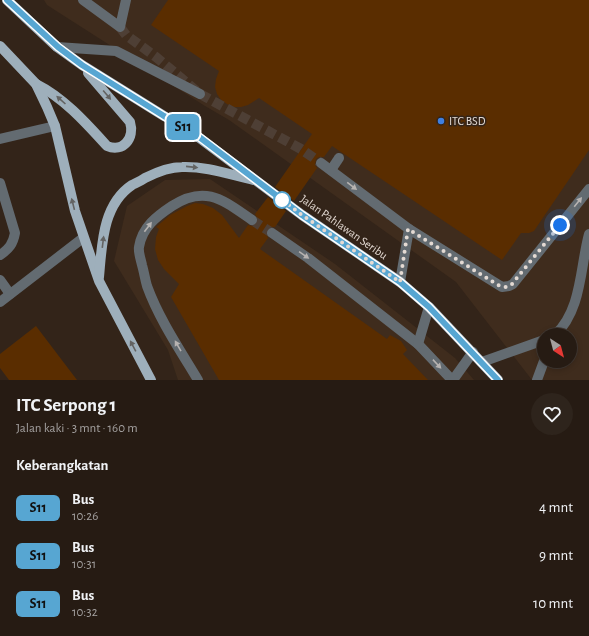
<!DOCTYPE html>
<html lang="id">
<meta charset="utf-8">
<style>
body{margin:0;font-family:"Alegreya Sans",sans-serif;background:#2e241c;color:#f1f3f6;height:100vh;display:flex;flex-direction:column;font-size:15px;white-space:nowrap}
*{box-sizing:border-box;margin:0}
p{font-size:13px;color:#a4a1a0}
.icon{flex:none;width:22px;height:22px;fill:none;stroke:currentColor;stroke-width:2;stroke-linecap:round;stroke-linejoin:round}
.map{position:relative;height:380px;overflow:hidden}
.side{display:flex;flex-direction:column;background:#261b13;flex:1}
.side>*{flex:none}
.badge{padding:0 8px;border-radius:6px;font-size:14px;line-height:26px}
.needle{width:26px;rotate:144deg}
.controls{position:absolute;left:537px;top:328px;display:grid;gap:8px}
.controls a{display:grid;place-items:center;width:40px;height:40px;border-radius:50%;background:#261b13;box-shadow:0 2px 6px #0003,0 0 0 1px #423933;font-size:20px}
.you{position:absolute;width:20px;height:20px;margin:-10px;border:3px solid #fff;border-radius:50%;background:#1a73e8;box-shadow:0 0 0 6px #1a73e833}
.map>.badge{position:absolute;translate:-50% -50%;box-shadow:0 0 0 2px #fff}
h2{padding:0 16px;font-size:15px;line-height:36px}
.round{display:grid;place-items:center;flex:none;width:42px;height:42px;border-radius:21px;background:#2e241c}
.overview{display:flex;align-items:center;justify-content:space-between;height:68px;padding:0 16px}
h1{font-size:19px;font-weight:600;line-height:30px}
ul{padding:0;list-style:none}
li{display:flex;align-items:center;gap:12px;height:48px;padding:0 16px}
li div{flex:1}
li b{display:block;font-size:15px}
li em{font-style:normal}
li .badge{min-width:44px;font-weight:700;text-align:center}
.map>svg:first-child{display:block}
.built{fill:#3f2c1d;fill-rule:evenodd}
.building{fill:#5a2d00}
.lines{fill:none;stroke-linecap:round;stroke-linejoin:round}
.minor-tunnel{stroke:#4e3f35;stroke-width:10;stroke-dasharray:10 5;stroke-linecap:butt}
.minor{stroke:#636b71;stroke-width:10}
.major{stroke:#9eafbb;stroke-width:10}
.oneway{fill:#636362}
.oneway2{fill:#b7b3b1}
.line-casing{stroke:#fff;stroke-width:9}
.line{stroke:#57a6d2;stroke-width:6}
.walk{stroke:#e4dad3;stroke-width:4;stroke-dasharray:0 7.2}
.shop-dot{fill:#3f7fe0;stroke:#332419;stroke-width:1.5}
.stop-dot{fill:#fff;stroke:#57a6d2;stroke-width:2}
.labels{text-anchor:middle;stroke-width:3;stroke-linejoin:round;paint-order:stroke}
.poi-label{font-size:12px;fill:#e4dad3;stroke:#332419;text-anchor:start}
.street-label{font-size:12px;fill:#e4dad3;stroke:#332419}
</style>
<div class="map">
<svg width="589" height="380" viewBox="0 0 589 380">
<rect width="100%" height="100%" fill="#332419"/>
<g class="built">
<path d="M44,0h545v380h-57l-76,-98 -227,-162 -24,-14 -158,-101zM544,335h26v26h-26z"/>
<path d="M210,179l125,85 120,94 19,22h-296l-10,-30 -54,-89 13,-55 38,-26z"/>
</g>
<g class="building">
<path d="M168,0h421v150l-55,81 -5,2h-8l-19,27 -170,-114 -8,11h-5l-3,2 -1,6 2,3 -23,33 -19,-14 37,-53 -53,-36 -11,7 -7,2h-7l-7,-3 -6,-4 -4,-6 -2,-7 1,-8 3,-8 -68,-46z"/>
<path d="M268,197l18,14 -11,16h-5l-3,2 -1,4 2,5 -8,11 127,90 3,-4 11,6 6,9 -4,4 25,26h-209l-48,-83 8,-13 -15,-15 -6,-9 -3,-11 1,-12 3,-8 -3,-2 14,-12 17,-9 8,-3 8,1 10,4 9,7 17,23 9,-13 4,1 5,-2 1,-4 -3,-6z"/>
<path d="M36,326l41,54h-68l-9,-12v-14z"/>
</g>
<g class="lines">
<g class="minor-tunnel">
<path d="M120,27l6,8 30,22 44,37 101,55 20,14"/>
<path d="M252,220l20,13"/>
</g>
<g class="minor">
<path d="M83,0l37,27 6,-27"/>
<path d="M57,47l59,4 84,43"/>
<path d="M0,139l55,-13"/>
<path d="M321,163l88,66 93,58 7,-1 4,-2 76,-95"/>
<path d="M331,170l8,-12"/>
<path d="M0,183l15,50c-2,11 -6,16 -15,22"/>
<path d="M272,233l36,25 110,86 34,36"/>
<path d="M0,280l10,14"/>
<path d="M400,282l9,-53"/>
<path d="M0,302l83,-64"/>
<path d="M555,335c27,-25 25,-68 34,-101"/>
<path d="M418,344l11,-37"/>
<path d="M482,362l62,-22"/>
<path d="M198,380c-18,-30 -39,-61 -51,-94 -2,-7 -3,-14 -5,-21 -1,-5 -4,-13 -3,-18 3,-20 18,-31 33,-41 34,-22 52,-5 80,14"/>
<path d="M453,380l20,-28"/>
<path d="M537,380l7,-19"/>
</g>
<g class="major">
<path d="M7,0l50,47 25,18 82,51 25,14 113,85 98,67 29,25 69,73"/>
<path d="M0,46l36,38 11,23 8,19 20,85 24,70 52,99"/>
<path d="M36,84c28,14 50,39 71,62 16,7 28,-8 23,-24l-42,-49"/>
<path d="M99,277c3,-31 3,-72 33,-92 4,-2 9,-4 13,-7 12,-6 24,-11 37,-11 24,-1 49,8 72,13"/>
</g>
</g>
<defs><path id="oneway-solid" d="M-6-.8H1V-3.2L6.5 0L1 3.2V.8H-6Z"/></defs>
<g class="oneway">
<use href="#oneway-solid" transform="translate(107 95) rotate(50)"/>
<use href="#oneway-solid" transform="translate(61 100) rotate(-138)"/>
<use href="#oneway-solid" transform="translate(192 167) rotate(6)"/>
<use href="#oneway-solid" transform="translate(73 204) rotate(-104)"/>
<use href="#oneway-solid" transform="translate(103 242) rotate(-83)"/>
<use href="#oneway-solid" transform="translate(133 346) rotate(-118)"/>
</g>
<g class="oneway2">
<use href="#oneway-solid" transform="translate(352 186) rotate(37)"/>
<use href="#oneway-solid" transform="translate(578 202) rotate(-51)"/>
<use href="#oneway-solid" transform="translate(148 227) rotate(-53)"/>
<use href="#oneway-solid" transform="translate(304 255) rotate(35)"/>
<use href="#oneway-solid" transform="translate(178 346) rotate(-120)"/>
<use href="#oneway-solid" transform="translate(437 364) rotate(47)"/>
</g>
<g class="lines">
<defs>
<path id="line" d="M7,0l51,47 24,18 82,51 26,14 112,85 98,67 29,25 69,73"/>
</defs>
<use href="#line" class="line-casing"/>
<use href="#line" class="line"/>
<path class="walk" d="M282,200l-2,-2 22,17 98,67 8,-53 90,56 8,2 6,-3 48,-59"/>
</g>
<circle class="shop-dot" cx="441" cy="121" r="4"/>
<circle class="stop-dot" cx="282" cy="200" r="8"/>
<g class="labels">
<g class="poi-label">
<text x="449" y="125">ITC BSD</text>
</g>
<g class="street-label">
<text transform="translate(344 227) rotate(35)" y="4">Jalan Pahlawan Seribu</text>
</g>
</g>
</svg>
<div class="controls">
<a><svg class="needle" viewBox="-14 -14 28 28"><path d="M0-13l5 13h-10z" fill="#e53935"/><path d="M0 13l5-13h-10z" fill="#a4a1a0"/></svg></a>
</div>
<div class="you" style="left:560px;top:225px"></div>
<b class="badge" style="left:183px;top:127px;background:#57a6d2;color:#111">S11</b>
</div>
<section class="side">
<div class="overview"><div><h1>ITC Serpong 1</h1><p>Jalan kaki · 3 mnt · 160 m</p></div><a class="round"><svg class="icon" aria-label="heart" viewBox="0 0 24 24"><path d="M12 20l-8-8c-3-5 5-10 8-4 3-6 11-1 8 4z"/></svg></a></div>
<h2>Keberangkatan</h2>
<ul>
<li><span class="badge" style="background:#57a6d2;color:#111">S11</span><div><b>Bus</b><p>10:26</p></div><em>4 mnt</em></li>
<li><span class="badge" style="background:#57a6d2;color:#111">S11</span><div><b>Bus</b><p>10:31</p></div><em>9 mnt</em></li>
<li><span class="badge" style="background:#57a6d2;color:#111">S11</span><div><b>Bus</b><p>10:32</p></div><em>10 mnt</em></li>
</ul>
</section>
